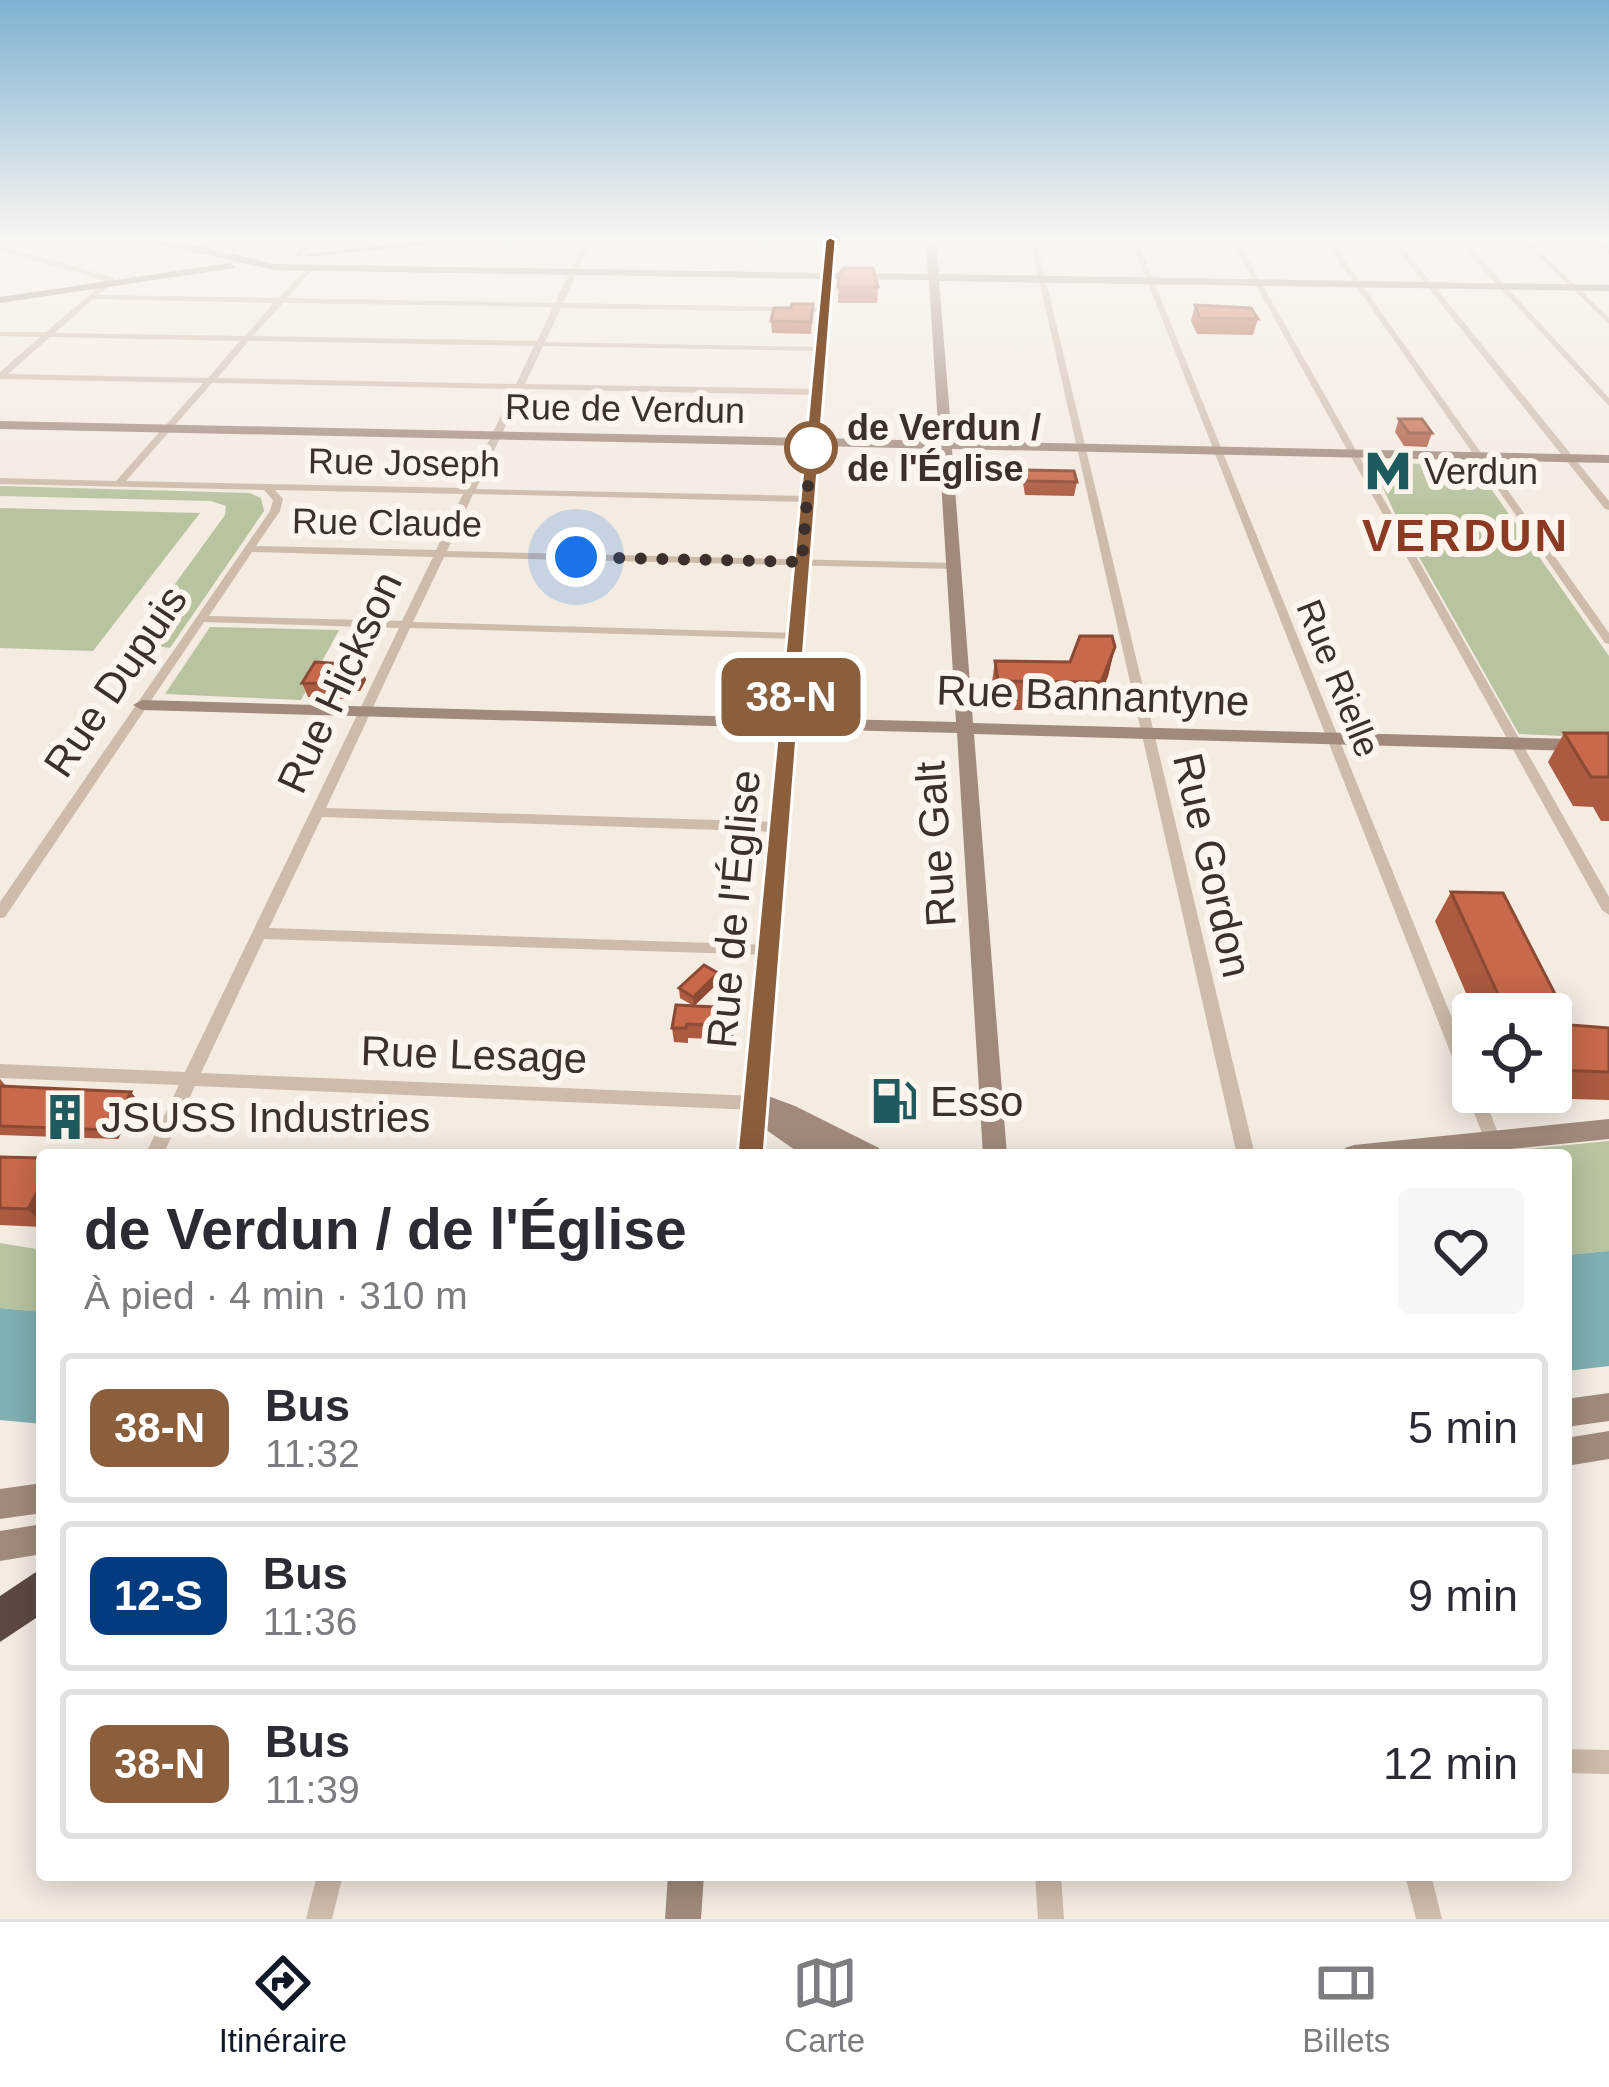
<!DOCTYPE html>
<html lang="fr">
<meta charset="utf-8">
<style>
body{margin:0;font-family:Arial,sans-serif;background:#f7f7f7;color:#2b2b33;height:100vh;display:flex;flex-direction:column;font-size:45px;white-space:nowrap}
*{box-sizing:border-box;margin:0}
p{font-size:39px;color:#7c7c81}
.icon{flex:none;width:66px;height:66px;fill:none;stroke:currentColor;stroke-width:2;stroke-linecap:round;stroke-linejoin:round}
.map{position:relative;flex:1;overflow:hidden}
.panel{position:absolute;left:36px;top:1149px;width:1536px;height:732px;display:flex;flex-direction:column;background:#fff;border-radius:12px;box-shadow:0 6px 30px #0003}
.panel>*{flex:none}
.badge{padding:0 24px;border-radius:18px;font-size:42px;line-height:78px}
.fabs{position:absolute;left:1452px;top:993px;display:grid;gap:24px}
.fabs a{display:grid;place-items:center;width:120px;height:120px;border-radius:12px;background:#fff;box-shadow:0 6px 30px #0003;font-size:60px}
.you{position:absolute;width:60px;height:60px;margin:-30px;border:9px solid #fff;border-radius:50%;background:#1a73e8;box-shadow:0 0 0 18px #1a73e833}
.map>.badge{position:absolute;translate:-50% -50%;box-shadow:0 0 0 6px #fff}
.round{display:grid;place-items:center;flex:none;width:126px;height:126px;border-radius:12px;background:#f7f7f7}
.headline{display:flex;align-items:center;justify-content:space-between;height:204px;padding:0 48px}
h1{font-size:57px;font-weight:700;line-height:90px}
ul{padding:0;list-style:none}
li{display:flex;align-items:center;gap:36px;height:150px;margin:0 24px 18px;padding:0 24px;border:6px solid #e1e1e2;border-radius:12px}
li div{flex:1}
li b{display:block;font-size:45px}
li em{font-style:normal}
li .badge{min-width:132px;font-weight:700;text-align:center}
.menu{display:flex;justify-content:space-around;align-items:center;height:168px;border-top:3px solid #e1e1e2;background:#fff;font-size:33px;color:#7c7c81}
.menu a{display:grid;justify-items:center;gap:6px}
.menu .selected{color:#111827}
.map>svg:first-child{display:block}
.green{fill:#b8c4a0}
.water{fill:#7fb0b2}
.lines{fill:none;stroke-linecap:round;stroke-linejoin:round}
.street{fill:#cdbbac;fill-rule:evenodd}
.secondary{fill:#a18a7d;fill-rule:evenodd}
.highway{fill:#5c4a42;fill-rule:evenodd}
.wall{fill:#ac5a40}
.shaded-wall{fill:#8c4a34}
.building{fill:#c8694b;stroke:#8c4a34;stroke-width:3}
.line{fill:#8b5e3c;stroke:#fff;stroke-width:3}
.walk{stroke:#3b302b;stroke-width:12;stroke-dasharray:0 21.6}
.stop-dot{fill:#fff;stroke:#8b5e3c;stroke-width:6}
.labels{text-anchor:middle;stroke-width:12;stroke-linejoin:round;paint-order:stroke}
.far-street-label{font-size:36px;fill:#3b302b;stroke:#fbf5ee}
.far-stop-label{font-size:36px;font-weight:bold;fill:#3b302b;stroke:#fbf5ee;text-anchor:start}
.far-poi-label{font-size:36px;fill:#3b302b;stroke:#fbf5ee;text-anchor:start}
.street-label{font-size:42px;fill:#3b302b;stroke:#fbf5ee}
.poi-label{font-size:42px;fill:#3b302b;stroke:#fbf5ee;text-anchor:start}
.far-district-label{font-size:45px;font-weight:bold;letter-spacing:3px;fill:#8c3b22;stroke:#fbf5ee}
</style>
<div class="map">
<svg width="1609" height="1919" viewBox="0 0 1609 1919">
<rect width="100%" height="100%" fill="#f4ebe1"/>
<g class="green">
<path d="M1371,462l104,4 134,190v82l-90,-4 -122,-216z"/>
<path d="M0,486l250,7 11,5 3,13 -94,137 -37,-6 92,-127 1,-9 -15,-5 -211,-5z"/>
<path d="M0,508l200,5 -107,138 -93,-3z"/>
<path d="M210,627l129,3 -38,70 -136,-6z"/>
<path d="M1609,1141v110l-43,4v-100h-102z"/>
<path d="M0,1243l42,7v62l-42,-4z"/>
</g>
<g class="water">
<path d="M1609,1251v115l-43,5v-116z"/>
<path d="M0,1308l42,4v112l-42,-4z"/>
</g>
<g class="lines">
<g class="street">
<path d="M218,240h8l-25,14 -7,-2z"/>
<path d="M306,240h6l-11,17h-6z"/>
<path d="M586,240h6l-29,63 261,5 4,2 -4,2 -263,-4 -16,34 275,5 4,2 -4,2 -277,-5 -18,38 291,5 4,3 -4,3 -293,-6 -47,100 331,7 5,3 -5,3 -334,-8 -26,57 508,12 5,3 -5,3 -511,-12 -31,65 383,11 6,3 -6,3 -386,-11 -84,180 453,14 7,5 -7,5 -457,-15 -53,111 499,17 7,5 -7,5 -504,-16 -63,134 555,23 6,2 2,5 -2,5 -6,2 -561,-24 -32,69h-18l34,-70 -179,-7v-14l185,8 214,-444 -195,-6 -199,295 -5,1v-16l270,-391 3,-11 -9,-10 -264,-6v-6l116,3 87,-98 -203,-4v-7l40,-35 -40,-1v-4h46l60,-51 -106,-31v-4l114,32v4l-16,13 181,3 32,-34 3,4 -27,30 268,5zM93,299l181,4 -29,33 -190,-3zM283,303l270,4 -16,34 -284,-5zM50,337l190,4 -32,37 -200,-4zM249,341l285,5 -18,38 -299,-6zM212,383l302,6 -48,99 -340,-7zM275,490l188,4 -27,56 -180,-4 24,-35 3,-12zM252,552l181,5 -31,64 -193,-5z"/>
<path d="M643,240l187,1 3,2 -3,2 -184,-3z"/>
<path d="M1030,240h6l219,915h-18z"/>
<path d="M1131,240h6l336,830v22h9l18,46 -2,5 -6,2 -6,-2 -2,-5z"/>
<path d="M1231,240h6l372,657v18l-7,-5z"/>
<path d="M1324,240h6l279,393v11l-4,-1z"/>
<path d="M1390,240h7l212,261v9l-4,-1z"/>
<path d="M1456,240h7l146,158v8z"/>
<path d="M1522,240h7l80,78v6z"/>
<path d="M1592,240h7l10,8v6z"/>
<path d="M1566,1749l43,1v24l-43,-1z"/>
<path d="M317,1875h26l-11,44h-26z"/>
<path d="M1035,1875h26l3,44h-26z"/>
<path d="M1405,1875h26l11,44h-26z"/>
</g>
<g class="secondary">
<path d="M141,240l63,7 70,17 548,9 3,-33h10l-3,33 96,1 -2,-34h10l3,34 670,11v6l-670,-10 13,160 657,14v8l-657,-14 21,274 636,17v12l-635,-18 33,421h-24l-26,-422 -160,-4 -29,367 27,10 84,42 3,7h-40l-11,-5 3,5h-32l-37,-26 -2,26h-24l40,-427 -637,-18 -9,-5 9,-5 638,18 26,-272 -806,-17v-8l806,17 15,-159 -547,-9zM832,279l97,1 10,161 -120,-3zM819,446l120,3 17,273 -159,-4z"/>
<path d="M435,240h37l-163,17 -5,-3z"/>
<path d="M231,263l4,5 -235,35v-6z"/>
<path d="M1609,1119v20l-156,16h-111l3,-7 9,-3z"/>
<path d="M1609,1393v28l-43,6v-28z"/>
<path d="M1609,1431v28l-43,7v-28z"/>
<path d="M42,1483v30l-42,6v-30z"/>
<path d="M42,1524v30l-42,7v-30z"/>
<path d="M668,1875h36l-3,44h-36z"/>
</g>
<path class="highway" d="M42,1568v46l-42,28v-46z"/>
</g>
<g class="wall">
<path d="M839,274l39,13 -1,16h-39z"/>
<path d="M813,304l-2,30 -39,-1 -1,-12 20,-13z"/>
<path d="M1195,305l63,14 -5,16 -56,-1 -6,-13z"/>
<path d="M1399,419l33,14 -5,14 -23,-1 -9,-14z"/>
<path d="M1025,470l52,12 -3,14 -49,-1 -2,-12z"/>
<path d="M1115,647l-7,29 -13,34h-101l-3,-21 4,-28 75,1z"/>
<path d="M361,665l5,15 -6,11h-12l-5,8 -35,-2 -6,-14z"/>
<path d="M1564,733h45v88h-8l-8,-14 -20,-1 -25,-44z"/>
<path d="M1451,892l120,133 38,3v72l-75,-2 -8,-6h25v-78h-76l-40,-93z"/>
<path d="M718,973v10l-24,23 40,2 -1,32 -45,-2v5l-14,-1 -2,-14 22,-22 -14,-8 -1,-10z"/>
<path d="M0,1079l6,7 125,6 7,9 -20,38 -118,-4z"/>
<path d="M0,1157l42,1v69l-42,-2z"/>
</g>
<g class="shaded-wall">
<path d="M1115,647l-7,29 -13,34 6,-28z"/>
<path d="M361,665l5,15 -6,11 -5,-14z"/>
<path d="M343,676l5,15 -5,8 -4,-15z"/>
<path d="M718,973v10l-24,23 -1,-9z"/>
<path d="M131,1092l7,9 -20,38 -7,-9z"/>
<path d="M42,1183v42l-14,-16z"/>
</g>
<g class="building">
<path d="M844,268h29l5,19h-40l1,-13z"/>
<path d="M792,304h21l-2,18 -40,-1 3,-13h17z"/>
<path d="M1195,305l56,3 7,11 -58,-1z"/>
<path d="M1399,419h23l10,14h-23z"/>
<path d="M1025,470l49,1 3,11 -50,-1z"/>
<path d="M1080,636h32l3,11 -14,35 -103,-1 -3,-20 75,1z"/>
<path d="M315,662l46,3 -6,12 -12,-1 -4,8 -37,-1z"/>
<path d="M1564,733h45v44h-18z"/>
<path d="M1451,892l52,1 68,132 38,3v44l-53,-2 -5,-3v-53h-44z"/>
<path d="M704,965l14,8 -25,24 -14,-9z"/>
<path d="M676,1005l58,3 -2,18 -45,-2 -1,4h-14z"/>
<path d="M0,1086l131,6 -20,38 -111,-4z"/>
<path d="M0,1157l42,1v25l-14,26 -28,-1z"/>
</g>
<linearGradient id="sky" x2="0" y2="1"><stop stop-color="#7eb2d2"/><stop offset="0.47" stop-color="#faf6f2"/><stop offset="1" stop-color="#faf6f2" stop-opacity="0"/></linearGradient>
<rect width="1609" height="509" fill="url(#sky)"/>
<path class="line" d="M830,237l6,3 -72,915 -13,11 -14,-11 88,-915z"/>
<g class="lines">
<path class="walk" d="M576,557l226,5 9,-114"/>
</g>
<defs>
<symbol id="metro-bare" viewBox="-9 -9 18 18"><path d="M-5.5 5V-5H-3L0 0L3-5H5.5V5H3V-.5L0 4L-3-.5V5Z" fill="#1f5a5e" stroke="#fbf5ee" stroke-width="2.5" paint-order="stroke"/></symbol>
<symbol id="fuel-bare" viewBox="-9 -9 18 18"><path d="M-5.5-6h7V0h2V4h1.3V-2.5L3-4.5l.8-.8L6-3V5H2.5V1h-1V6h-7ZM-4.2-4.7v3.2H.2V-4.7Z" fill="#1f5a5e" stroke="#fbf5ee" stroke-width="2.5" paint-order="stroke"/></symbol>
<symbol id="building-bare" viewBox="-9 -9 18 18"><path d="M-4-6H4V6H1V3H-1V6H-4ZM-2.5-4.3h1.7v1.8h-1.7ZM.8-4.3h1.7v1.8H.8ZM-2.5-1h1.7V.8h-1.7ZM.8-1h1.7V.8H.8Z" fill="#1f5a5e" stroke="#fbf5ee" stroke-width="2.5" paint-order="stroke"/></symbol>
</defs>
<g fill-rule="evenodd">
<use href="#metro-bare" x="1355" y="438" width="66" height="66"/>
<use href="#fuel-bare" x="861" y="1068" width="66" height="66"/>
<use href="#building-bare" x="32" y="1084" width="66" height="66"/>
</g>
<circle class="stop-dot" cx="811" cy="448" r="24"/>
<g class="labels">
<g class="far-street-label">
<text transform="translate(625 408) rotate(1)" y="13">Rue de Verdun</text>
<text transform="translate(404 462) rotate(1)" y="13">Rue Joseph</text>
<text transform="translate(387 522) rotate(1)" y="13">Rue Claude</text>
<text transform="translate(1339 678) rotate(68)" y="13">Rue Rielle</text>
</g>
<g class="far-stop-label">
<text x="847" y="440">de Verdun /<tspan x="847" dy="41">de l'Église</tspan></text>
</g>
<g class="far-poi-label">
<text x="1424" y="484">Verdun</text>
</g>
<g class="street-label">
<text transform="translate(115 681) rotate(-56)" y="15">Rue Dupuis</text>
<text transform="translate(339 682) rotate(-65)" y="15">Rue Hickson</text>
<text transform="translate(1093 695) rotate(2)" y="15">Rue Bannantyne</text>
<text transform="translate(935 844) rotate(-94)" y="15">Rue Galt</text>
<text transform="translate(1213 865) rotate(77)" y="15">Rue Gordon</text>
<text transform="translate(733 909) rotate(-85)" y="15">Rue de l'Église</text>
<text transform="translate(474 1054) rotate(2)" y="15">Rue Lesage</text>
</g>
<g class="poi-label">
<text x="930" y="1116">Esso</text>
<text x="101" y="1132">JSUSS Industries</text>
</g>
<g class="far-district-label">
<text x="1466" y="551">VERDUN</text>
</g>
</g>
</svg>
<div class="fabs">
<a><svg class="icon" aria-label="locate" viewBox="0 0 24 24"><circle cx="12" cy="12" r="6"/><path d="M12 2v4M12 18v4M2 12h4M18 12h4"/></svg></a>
</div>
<div class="you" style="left:576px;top:557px"></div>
<b class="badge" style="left:791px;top:697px;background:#8b5e3c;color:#fff">38-N</b>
<section class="panel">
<div class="headline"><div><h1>de Verdun / de l'Église</h1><p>À pied · 4 min · 310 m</p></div><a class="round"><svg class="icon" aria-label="heart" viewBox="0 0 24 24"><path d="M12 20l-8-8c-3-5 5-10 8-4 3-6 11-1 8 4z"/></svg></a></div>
<ul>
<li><span class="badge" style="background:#8b5e3c;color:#fff">38-N</span><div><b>Bus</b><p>11:32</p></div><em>5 min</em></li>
<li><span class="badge" style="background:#003b80;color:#fff">12-S</span><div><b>Bus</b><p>11:36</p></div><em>9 min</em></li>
<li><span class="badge" style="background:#8b5e3c;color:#fff">38-N</span><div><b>Bus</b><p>11:39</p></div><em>12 min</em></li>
</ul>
</section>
</div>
<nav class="menu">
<a class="selected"><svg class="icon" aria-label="directions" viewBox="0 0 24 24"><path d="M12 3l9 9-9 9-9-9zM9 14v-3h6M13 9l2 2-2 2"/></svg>Itinéraire</a>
<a><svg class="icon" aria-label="map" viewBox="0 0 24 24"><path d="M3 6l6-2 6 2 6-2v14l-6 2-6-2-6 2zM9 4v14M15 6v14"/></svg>Carte</a>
<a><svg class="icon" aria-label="tickets" viewBox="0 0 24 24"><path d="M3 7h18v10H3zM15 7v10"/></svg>Billets</a>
</nav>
